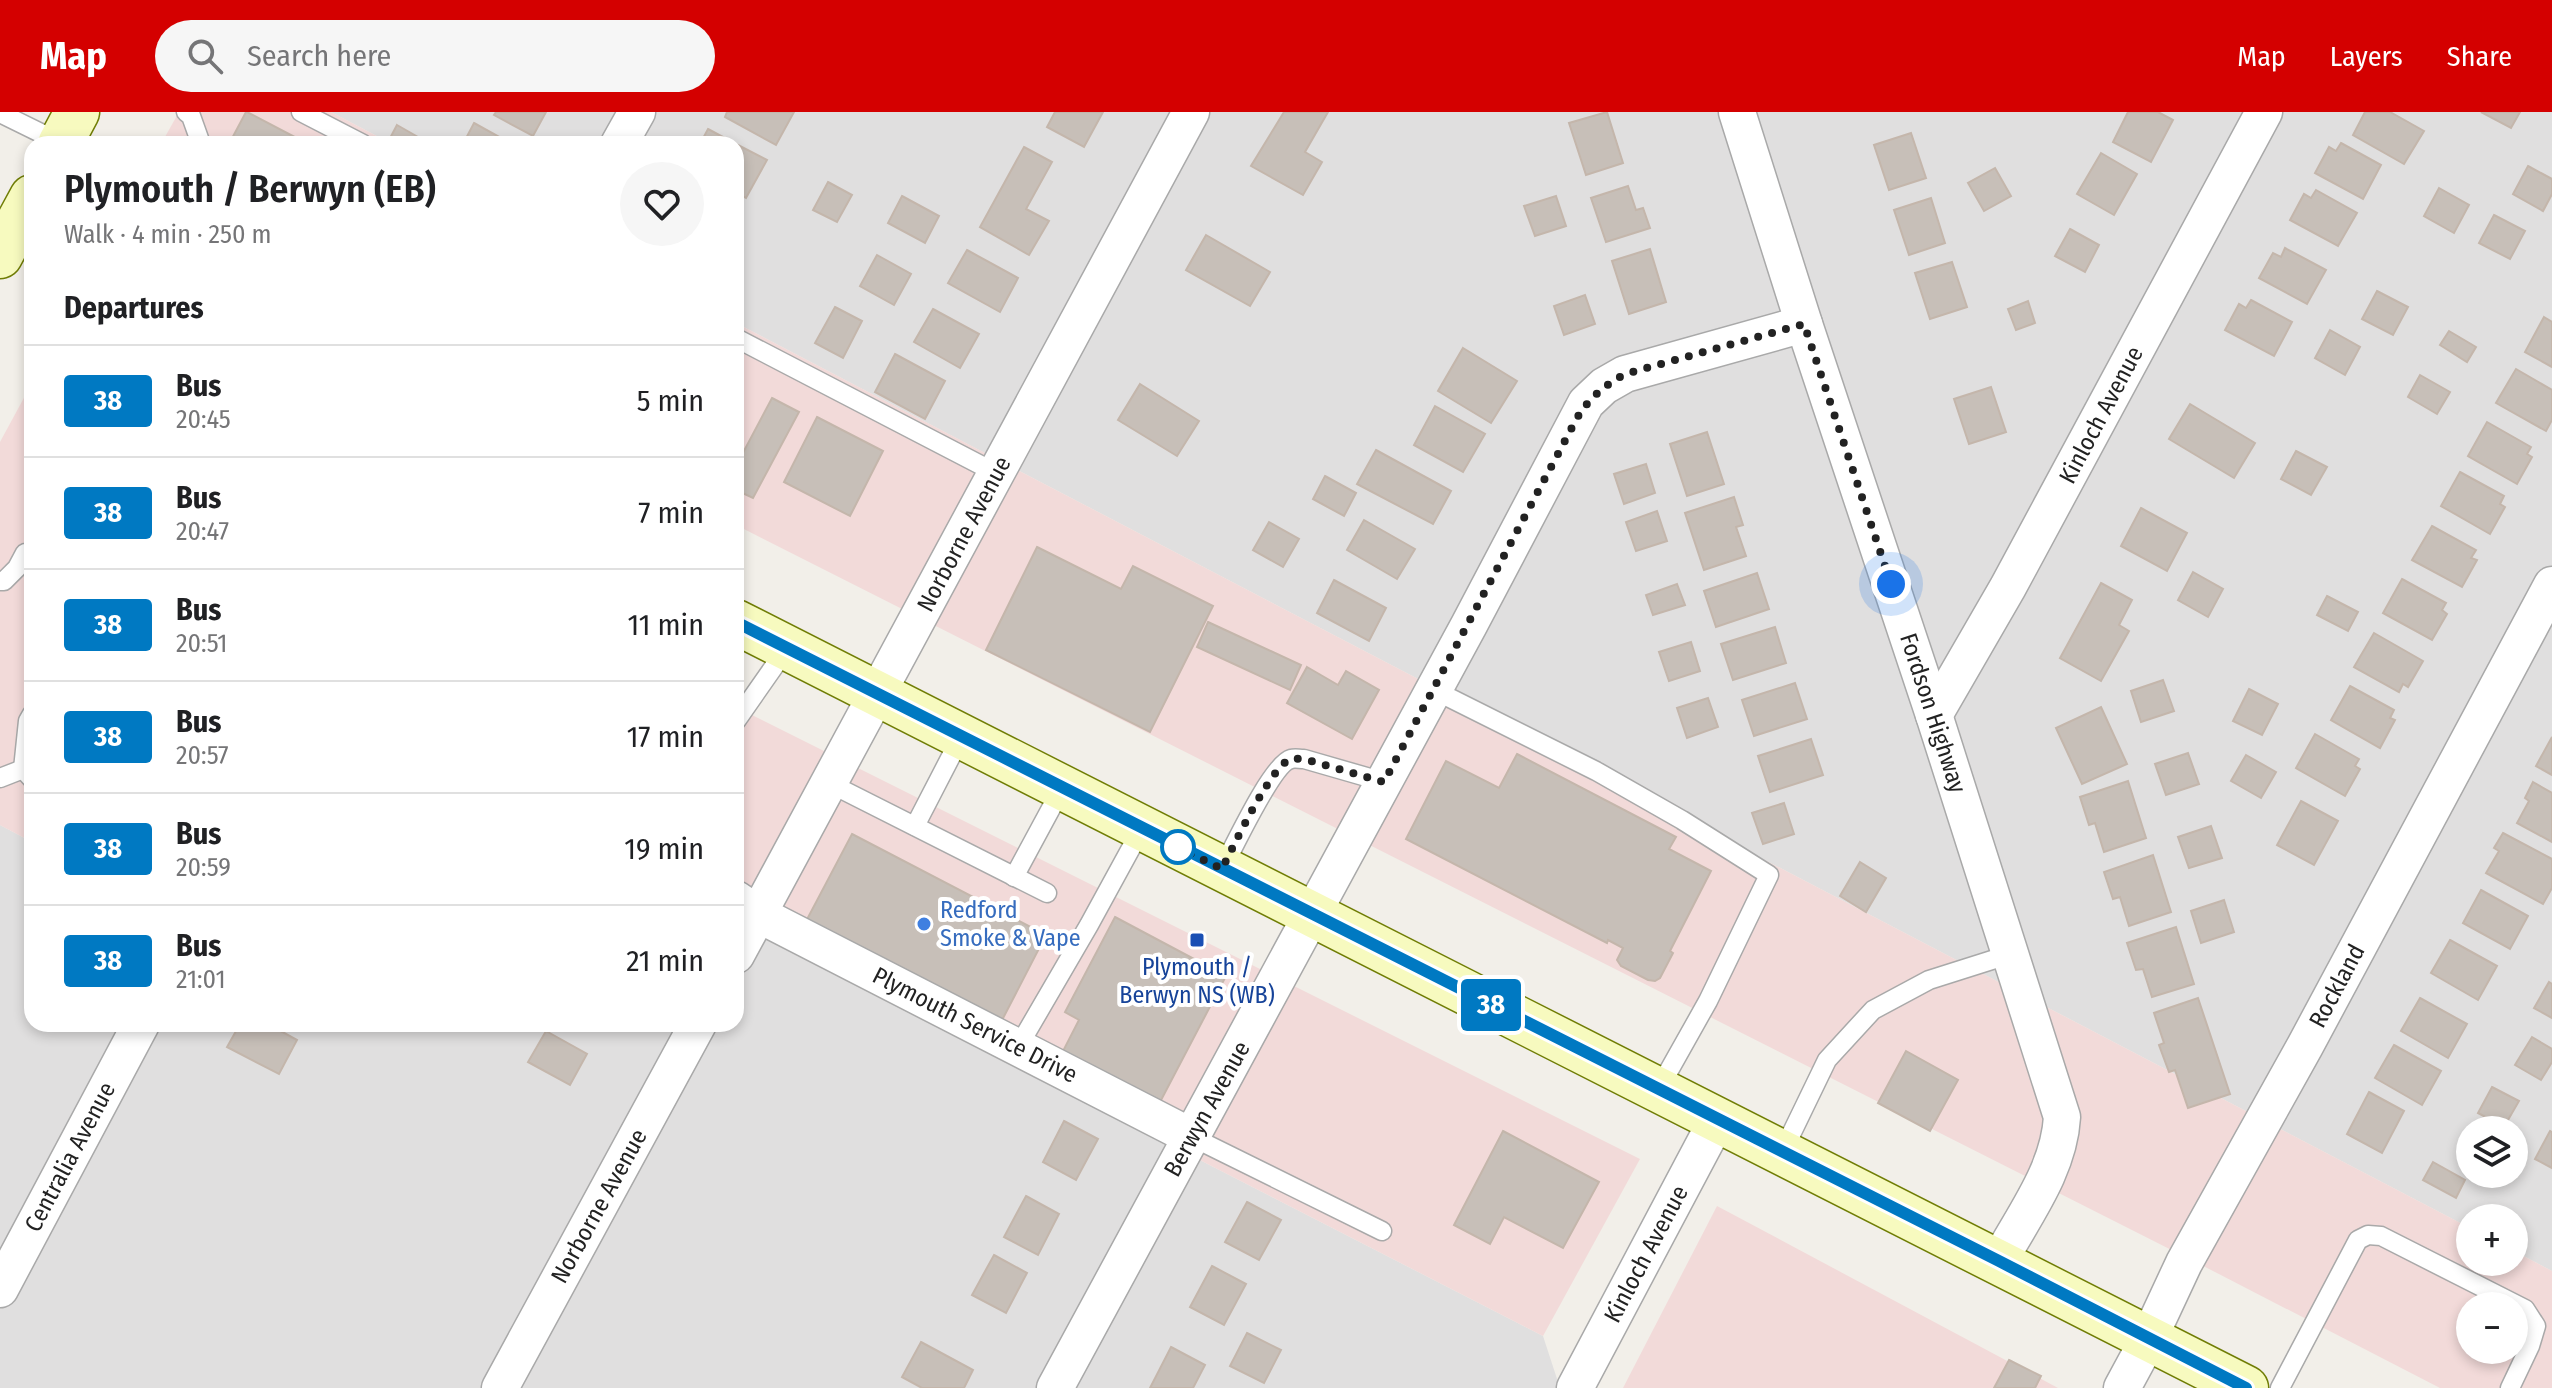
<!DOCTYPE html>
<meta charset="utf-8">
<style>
body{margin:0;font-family:"Fira Sans Condensed",sans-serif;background:#f6f6f6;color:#202124;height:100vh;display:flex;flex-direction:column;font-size:30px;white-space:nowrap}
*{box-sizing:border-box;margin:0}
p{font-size:26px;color:#757577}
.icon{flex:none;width:44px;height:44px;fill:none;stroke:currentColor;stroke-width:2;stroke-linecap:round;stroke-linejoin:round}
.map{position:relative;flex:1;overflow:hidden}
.panel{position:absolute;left:24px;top:24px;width:720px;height:896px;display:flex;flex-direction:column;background:#fff;border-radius:24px;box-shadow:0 4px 12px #0003}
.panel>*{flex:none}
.badge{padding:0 16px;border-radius:6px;font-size:28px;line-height:52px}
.fabs{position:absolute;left:2456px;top:1004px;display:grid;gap:16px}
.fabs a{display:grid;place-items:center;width:72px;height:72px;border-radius:50%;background:#fff;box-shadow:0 4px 12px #0003;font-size:40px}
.you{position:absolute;width:40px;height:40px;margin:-20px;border:6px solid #fff;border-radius:50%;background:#1a73e8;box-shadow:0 0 0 12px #1a73e833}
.map>.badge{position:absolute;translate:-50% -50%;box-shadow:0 0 0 4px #fff}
h2{padding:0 40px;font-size:30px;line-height:72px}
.round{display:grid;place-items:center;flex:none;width:84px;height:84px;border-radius:42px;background:#f6f6f6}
.headline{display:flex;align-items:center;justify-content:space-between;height:136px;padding:0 40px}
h1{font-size:38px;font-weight:600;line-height:60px}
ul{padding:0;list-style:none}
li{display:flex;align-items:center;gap:24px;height:112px;padding:0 40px;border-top:2px solid #e0e0e0}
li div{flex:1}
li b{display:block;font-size:30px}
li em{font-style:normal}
li .badge{min-width:88px;font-weight:700;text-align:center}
header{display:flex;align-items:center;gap:48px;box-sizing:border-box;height:112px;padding:0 40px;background:#d40000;color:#fff}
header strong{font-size:38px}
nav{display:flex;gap:44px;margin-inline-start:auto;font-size:28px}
.search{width:560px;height:72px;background:#f6f6f6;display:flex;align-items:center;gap:20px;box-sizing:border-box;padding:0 28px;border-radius:44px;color:#757577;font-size:30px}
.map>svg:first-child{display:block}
.residential{fill:#e0dfdf;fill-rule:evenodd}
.commercial{fill:#f2dad9;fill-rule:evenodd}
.building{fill:#c7bfb8;stroke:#c4b6ab;stroke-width:2}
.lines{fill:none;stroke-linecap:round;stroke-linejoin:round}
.service-casing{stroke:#a9a9a9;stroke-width:21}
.minor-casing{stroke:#a9a9a9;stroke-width:39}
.secondary-casing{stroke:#707d05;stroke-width:47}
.service{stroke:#fff;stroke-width:18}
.minor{stroke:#fff;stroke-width:36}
.secondary{stroke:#f7fabf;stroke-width:44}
.line-casing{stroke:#fff;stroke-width:18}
.line{stroke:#0079c2;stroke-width:12}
.walk{stroke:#222;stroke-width:8;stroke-dasharray:0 14.4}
.stop-dot{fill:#fff;stroke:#0079c2;stroke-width:4}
.shop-dot{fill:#3f7fe0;stroke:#fff;stroke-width:3}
.transit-dot{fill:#1a4fb4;stroke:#fff;stroke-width:3}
.labels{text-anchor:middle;stroke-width:8;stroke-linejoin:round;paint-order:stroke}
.street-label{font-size:24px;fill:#222;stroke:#fff}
.shop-label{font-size:24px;fill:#366cbe;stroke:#fff;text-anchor:start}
.transit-label{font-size:24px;fill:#164399;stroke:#fff}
</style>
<header>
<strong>Map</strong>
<div class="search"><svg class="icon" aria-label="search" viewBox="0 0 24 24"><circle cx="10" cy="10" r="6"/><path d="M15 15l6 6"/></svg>Search here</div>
<nav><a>Map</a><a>Layers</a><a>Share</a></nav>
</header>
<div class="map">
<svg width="2552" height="1276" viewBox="0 0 2552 1276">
<rect width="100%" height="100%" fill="#f2efe9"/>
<g class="residential">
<path d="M331,0h2221v1159l-38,-20v-33h-44v10l-1734,-905v-179h-344zM2470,1018h44v44h-44z"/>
<path d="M0,713l32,17v182h704v-102l807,414 17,52h-1560z"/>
</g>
<g class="commercial">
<path d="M179,0h152l61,32h-231z"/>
<path d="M736,211l1734,905v34h44v-11l38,20v117h-112l-225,-116 -1479,-747zM2470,1194h44v44h-44z"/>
<path d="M32,271v459l-32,-17v-383z"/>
<path d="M736,595l904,452 -97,177 -807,-414z"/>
<path d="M1717,1094l341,182h-435z"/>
</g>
<g class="building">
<path d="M246,0h1l61,32h-79z"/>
<path d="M496,0h50l-13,24 -39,-21z"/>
<path d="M727,0h67l-18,33 -51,-28z"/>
<path d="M1055,0h48l-19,35 -37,-20z"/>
<path d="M1284,0h44l-23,40 17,10 -19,33 -52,-29z"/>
<path d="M1607,0l16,51 -37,12 -17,-52z"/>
<path d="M2128,0h30l15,8 -22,42 -38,-20z"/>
<path d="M2365,0h25l34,19 -20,33 -51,-29z"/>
<path d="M2481,0h39l-9,16z"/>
<path d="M474,11l38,21h-49z"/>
<path d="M397,13l28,16 -2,3h-36z"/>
<path d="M708,17l28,15h-36z"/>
<path d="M1911,21l15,45 -37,12 -15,-45z"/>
<path d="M2341,31l40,22 -18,34 -48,-26 14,-26 7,4z"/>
<path d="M736,32l31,16 -21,38 -10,-5z"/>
<path d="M1024,35l28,15 -26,47 23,12 -20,34 -49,-28z"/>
<path d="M2101,41l36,21 -23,41 -37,-21z"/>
<path d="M2528,54l24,13v15l-9,17 -30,-17z"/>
<path d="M1995,56l16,28 -27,15 -16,-28z"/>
<path d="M828,70l24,13 -15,27 -24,-12z"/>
<path d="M1628,74l8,24 7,-2 7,20 -44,14 -15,-44z"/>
<path d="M2439,76l30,17 -15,28 -30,-17z"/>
<path d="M2316,78l41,23 -19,33 -48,-26 14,-26 7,4z"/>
<path d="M902,84l37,20 -14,27 -37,-20z"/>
<path d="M1556,84l10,30 -31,10 -11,-30z"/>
<path d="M1931,86l14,45 -36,12 -15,-45z"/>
<path d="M2494,103l31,16 -15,28 -31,-16z"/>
<path d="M2070,117l29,16 -14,27 -30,-16z"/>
<path d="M1206,123l64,37 -20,34 -64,-36z"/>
<path d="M2285,136l41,22 -19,34 -48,-26 14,-25 8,4z"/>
<path d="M1650,137l16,53 -37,12 -17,-53z"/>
<path d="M967,138l51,28 -18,34 -52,-29z"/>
<path d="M877,143l34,19 -17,31 -34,-19z"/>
<path d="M1952,150l15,45 -37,12 -15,-46z"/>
<path d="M2377,179l31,16 -15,28 -31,-16z"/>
<path d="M1585,183l10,29 -31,11 -10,-29z"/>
<path d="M2251,188l41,22 -18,34 -49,-26 14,-26 7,4z"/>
<path d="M2028,189l7,22 -19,7 -8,-21z"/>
<path d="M835,195l27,14 -19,37 -28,-15z"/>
<path d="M933,197l46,25 -19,34 -46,-26z"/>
<path d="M2544,205l8,5v45l-27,-15z"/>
<path d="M2330,218l30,17 -15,28 -30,-17z"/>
<path d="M2449,219l27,16 -9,15 -27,-17z"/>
<path d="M1463,236l54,33 -26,42 -53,-32z"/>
<path d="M895,242l50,27 -20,38 -50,-27z"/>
<path d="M2516,257l36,21v30l-6,11 -50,-28z"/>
<path d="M2420,263l30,17 -13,22 -29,-17z"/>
<path d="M1140,272l59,37 -22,35 -59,-36z"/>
<path d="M1991,275l15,45 -37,12 -15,-45z"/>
<path d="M772,286l27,14 -46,86 -17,-8v-24z"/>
<path d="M2190,292l65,39 -21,35 -65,-39z"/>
<path d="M1435,294l50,28 -22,38 -49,-27z"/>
<path d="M817,305l66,34 -33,65 -66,-34z"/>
<path d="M2487,310l44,25 -4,7 5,3 -15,27 -49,-28z"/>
<path d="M1707,320l17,52 -37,12 -17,-52z"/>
<path d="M1376,338l75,41 -18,33 -76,-40z"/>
<path d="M2296,339l31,16 -16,28 -30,-16z"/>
<path d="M1646,352l9,29 -31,11 -10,-30z"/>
<path d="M2460,360l44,24 -4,8 5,3 -15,27 -49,-28z"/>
<path d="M1325,364l31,17 -12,23 -31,-17z"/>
<path d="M1734,385l9,28 -7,2 10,29 -42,14 -19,-57z"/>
<path d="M2141,396l46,25 -20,38 -46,-25z"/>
<path d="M1657,399l10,30 -31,10 -10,-29z"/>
<path d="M1364,408l51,29 -18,30 -50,-29z"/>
<path d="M1269,410l30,17 -16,28 -30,-17z"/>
<path d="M2432,414l44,24 -5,8 6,2 -15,27 -50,-27z"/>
<path d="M1037,435l84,42 12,-23 80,40 -63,126 -164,-82z"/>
<path d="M2193,460l30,17 -15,28 -30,-17z"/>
<path d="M1757,461l12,36 -53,18 -12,-36z"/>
<path d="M2402,467l44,24 -4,7 5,4 -15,26 -49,-27z"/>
<path d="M1334,468l52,28 -17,33 -52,-28z"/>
<path d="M2101,471l31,17 -13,25 10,6 -28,50 -41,-23z"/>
<path d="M1677,472l8,21 -32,10 -7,-20z"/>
<path d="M2327,484l31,16 -10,19 -31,-16z"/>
<path d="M1208,510l93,43 -11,25 -93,-43z"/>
<path d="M1775,515l11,36 -53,17 -12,-36z"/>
<path d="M2374,521l49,28 -15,26 -5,-3 -4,8 -45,-25z"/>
<path d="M1691,530l9,29 -31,10 -10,-29z"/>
<path d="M1307,555l31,18 8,-14 33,19 -27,49 -65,-36z"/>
<path d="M2163,568l11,31 -33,11 -10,-31z"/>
<path d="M1795,571l12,36 -53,17 -12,-36z"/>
<path d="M2350,574l44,24 -4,8 5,2 -15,28 -49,-28z"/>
<path d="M2249,577l29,15 -16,31 -29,-14z"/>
<path d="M1708,586l10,29 -31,11 -10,-30z"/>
<path d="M2101,595l26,57 -45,20 -26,-56z"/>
<path d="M2315,622l44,25 -4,7 5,3 -15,27 -49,-28z"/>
<path d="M2552,625v38l-16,-9z"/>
<path d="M1811,627l12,36 -53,17 -12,-36z"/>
<path d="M2188,641l11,31 -33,11 -11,-31z"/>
<path d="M1517,642l159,83 -7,12 42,22 -41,80 3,2 -13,25 -5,3 -7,-1 -27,-14 -4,-6 6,-12 -15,-8 -1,3 -201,-104 40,-78 53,27z"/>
<path d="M2246,643l30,17 -15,26 -30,-17z"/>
<path d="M2128,669l18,57 -42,14 -9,-29 -6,2 -9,-28z"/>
<path d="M2533,670l19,11v49l-35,-19 12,-22 -4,-3z"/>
<path d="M2301,689l37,20 -24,44 -37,-20z"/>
<path d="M1784,691l10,31 -31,10 -11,-31z"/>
<path d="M2211,714l11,32 -33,10 -11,-31z"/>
<path d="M2503,721l49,26v29l-9,16 -57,-31 13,-22 -5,-3z"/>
<path d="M852,722l194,101 -47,91 -195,-101z"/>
<path d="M2153,743l18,57 -42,14 -9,-29 -7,2 -9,-27z"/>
<path d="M1860,750l26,16 -20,34 -26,-16z"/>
<path d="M2481,778l47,26 -18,33 -47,-26z"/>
<path d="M2224,788l10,32 -33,11 -10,-32z"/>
<path d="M1115,805l111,59 -68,130 -97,-51 18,-35 -14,-8z"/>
<path d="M2176,815l18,57 -42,13 -9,-28 -7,1 -9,-27z"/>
<path d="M2450,828l47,26 -19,34 -47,-27z"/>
<path d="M2549,870l3,2v34l-18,-10z"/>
<path d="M2198,886l32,96 -42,14 -13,-38 -6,2 -10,-27 5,-2 -10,-30z"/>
<path d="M2420,886l47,26 -19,34 -47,-27z"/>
<path d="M240,912h28l29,16 -18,34 -52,-27z"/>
<path d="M546,919l41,23 -17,31 -42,-23z"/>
<path d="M2532,925l20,12v13l-11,18 -26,-15z"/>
<path d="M2394,933l47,26 -19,34 -47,-27z"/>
<path d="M1906,939l52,29 -28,51 -52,-28z"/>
<path d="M2492,975l27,14 -15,26 -26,-14z"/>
<path d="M2369,980l35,19 -22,42 -35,-19z"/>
<path d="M1064,1009l34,18 -22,41 -33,-18z"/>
<path d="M1503,1019l96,51 -36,66 -59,-31 -14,27 -36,-19z"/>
<path d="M2550,1019l2,1v36l-17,-9z"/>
<path d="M2433,1050l32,18 -9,18 -33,-18z"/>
<path d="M1026,1084l33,18 -21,41 -34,-18z"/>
<path d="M1247,1090l34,18 -22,40 -34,-18z"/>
<path d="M994,1143l33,18 -21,40 -34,-18z"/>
<path d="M1212,1154l34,18 -22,41 -34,-18z"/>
<path d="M1247,1221l34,17 -17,33 -34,-17z"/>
<path d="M921,1230l52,28 -9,18h-42l-20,-11z"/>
<path d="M1171,1235l34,18 -12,23h-43z"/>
<path d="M2009,1248l32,16 -6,12h-41z"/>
</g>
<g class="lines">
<defs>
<g id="service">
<path d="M186,0l5,4 10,28"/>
<path d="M301,0l62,32"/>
<path d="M0,1l61,30"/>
<path d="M736,226l260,135"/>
<path d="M0,469h4l13,-13 8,-15"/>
<path d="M1434,578l162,81 86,49 87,55 -61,126 -50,89"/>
<path d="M32,602l-4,7 -5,48 9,10"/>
<path d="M736,609l51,-73"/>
<path d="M0,666l23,-9"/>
<path d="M829,671l218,110"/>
<path d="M915,714l46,-89"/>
<path d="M1222,757c11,-20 50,-105 69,-110 4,-1 8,0 13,0l80,23"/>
<path d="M1014,765l48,-89"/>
<path d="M1018,935l71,-122 53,-97"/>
<path d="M1192,1025l190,94"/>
<path d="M1782,1041l45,-93 46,-50 56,-30 82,-26"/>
<path d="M2280,1276l78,-148 10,-5 13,1 144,73 11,17 -6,20 -20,42"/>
</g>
<g id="minor">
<path d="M1737,0l67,212 130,391 128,402c-3,53 -38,98 -63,144"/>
<path d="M619,32l18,-32"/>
<path d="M1934,603l74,-128 256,-475"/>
<path d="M736,787l22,15 434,223"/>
<path d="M736,843l455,-843"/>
<path d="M0,1177l141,-265"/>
<path d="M500,1276l198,-364"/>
<path d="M1055,1276l414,-763 117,-222 18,-17 21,-12 179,-50"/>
<path d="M1575,1276l142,-268"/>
<path d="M2122,1276l27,-50 35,-75 121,-217 247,-461"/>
</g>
<g id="secondary">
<path d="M60,32l17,-32"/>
<path d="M0,144l32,-59"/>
<path d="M736,510l1510,766"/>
</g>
</defs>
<use href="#service" class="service-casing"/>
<use href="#minor" class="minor-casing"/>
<use href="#secondary" class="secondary-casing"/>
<use href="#service" class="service"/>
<use href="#minor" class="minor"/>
<use href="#secondary" class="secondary"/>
</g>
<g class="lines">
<defs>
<path id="line" d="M736,510l1263,639 247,127"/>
</defs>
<use href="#line" class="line-casing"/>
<use href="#line" class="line"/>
<path class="walk" d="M1178,735l44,22c10,-20 50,-105 69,-110 4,-1 8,0 13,0l80,23 193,-364c12,-20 27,-32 48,-44l179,-50 87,260"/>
</g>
<circle class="stop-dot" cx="1178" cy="735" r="16"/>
<circle class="shop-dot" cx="924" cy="812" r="8"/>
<rect class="transit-dot" x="1189" y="820" width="16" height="16" rx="4"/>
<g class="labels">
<g class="street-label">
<text transform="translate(2101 303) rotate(-62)" y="8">Kinloch Avenue</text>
<text transform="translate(964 422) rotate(-62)" y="8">Norborne Avenue</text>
<text transform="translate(1933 601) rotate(72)" y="8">Fordson Highway</text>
<text transform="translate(2337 874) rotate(-62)" y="8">Rockland</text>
<text transform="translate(975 913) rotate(27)" y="8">Plymouth Service Drive</text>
<text transform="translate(1207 997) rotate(-61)" y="8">Berwyn Avenue</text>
<text transform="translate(70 1045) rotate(-62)" y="8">Centralia Avenue</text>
<text transform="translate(599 1094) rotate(-61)" y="8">Norborne Avenue</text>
<text transform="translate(1646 1142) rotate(-62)" y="8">Kinloch Avenue</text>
</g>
<g class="shop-label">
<text x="940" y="806">Redford<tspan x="940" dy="28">Smoke &amp; Vape</tspan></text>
</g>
<g class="transit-label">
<text x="1197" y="863">Plymouth /<tspan x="1197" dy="28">Berwyn NS (WB)</tspan></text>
</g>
</g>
</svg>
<div class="fabs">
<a><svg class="icon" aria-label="layers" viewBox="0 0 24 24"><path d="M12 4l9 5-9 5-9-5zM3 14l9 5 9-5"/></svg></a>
<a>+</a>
<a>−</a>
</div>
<div class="you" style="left:1891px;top:472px"></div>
<b class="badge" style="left:1491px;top:893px;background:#0079c2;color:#fff">38</b>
<section class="panel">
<div class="headline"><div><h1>Plymouth / Berwyn (EB)</h1><p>Walk · 4 min · 250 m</p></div><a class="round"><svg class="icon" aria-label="heart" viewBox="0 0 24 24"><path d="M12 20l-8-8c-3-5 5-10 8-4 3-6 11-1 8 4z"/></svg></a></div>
<h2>Departures</h2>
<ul>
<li><span class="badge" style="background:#0079c2;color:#fff">38</span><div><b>Bus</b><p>20:45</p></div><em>5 min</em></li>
<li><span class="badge" style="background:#0079c2;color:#fff">38</span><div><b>Bus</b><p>20:47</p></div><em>7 min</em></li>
<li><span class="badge" style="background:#0079c2;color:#fff">38</span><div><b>Bus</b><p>20:51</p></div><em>11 min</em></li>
<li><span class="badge" style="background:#0079c2;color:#fff">38</span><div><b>Bus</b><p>20:57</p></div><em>17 min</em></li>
<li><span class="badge" style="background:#0079c2;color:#fff">38</span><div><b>Bus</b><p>20:59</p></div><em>19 min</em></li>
<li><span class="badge" style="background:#0079c2;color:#fff">38</span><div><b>Bus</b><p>21:01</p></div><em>21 min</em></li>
</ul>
</section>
</div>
